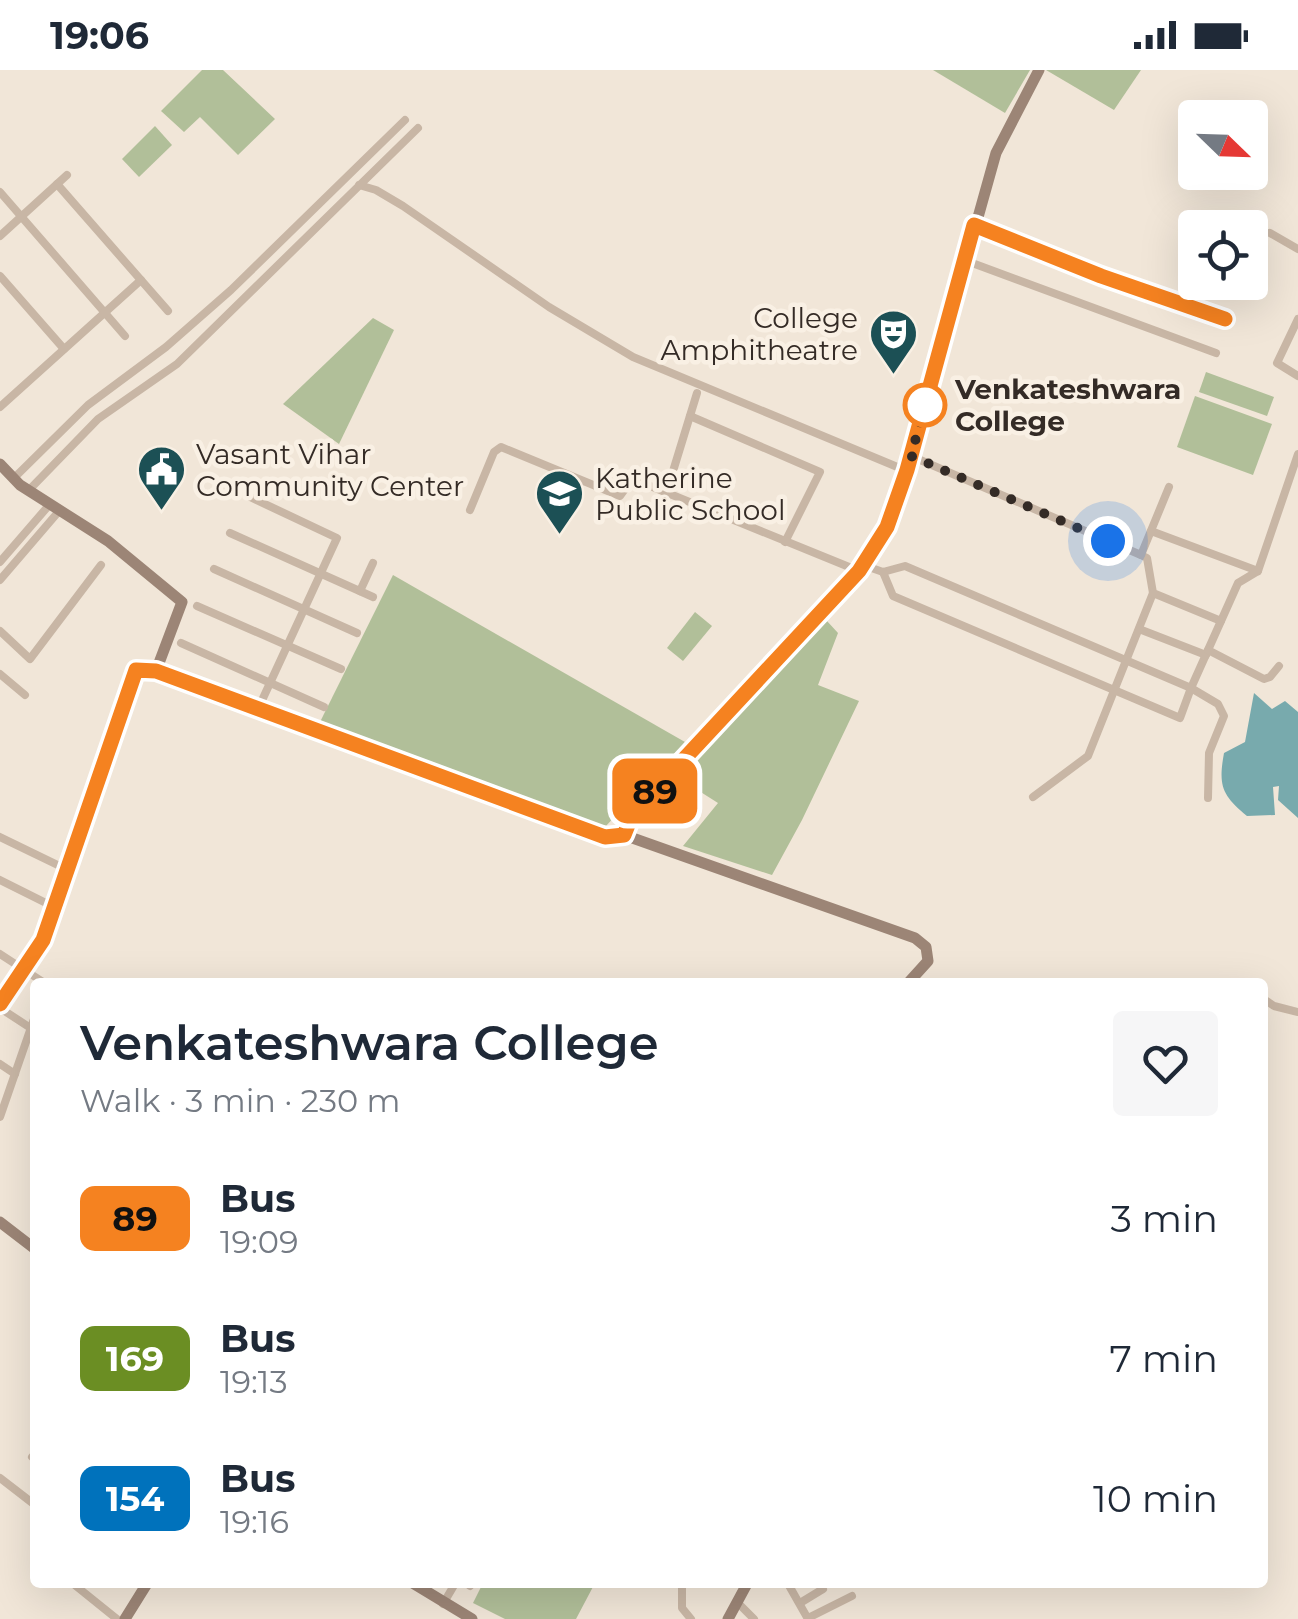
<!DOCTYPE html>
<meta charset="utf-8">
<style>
body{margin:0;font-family:Montserrat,sans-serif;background:#f6f6f7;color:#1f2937;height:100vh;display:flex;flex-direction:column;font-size:38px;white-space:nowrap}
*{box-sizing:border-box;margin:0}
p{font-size:32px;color:#747a83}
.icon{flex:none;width:55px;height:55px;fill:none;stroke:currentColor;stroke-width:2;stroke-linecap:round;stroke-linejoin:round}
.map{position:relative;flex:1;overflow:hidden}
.details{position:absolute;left:30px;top:908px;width:1238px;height:610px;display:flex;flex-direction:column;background:#fff;border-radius:10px;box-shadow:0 10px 40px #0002}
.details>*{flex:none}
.badge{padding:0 20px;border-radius:15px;font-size:35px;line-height:65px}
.needle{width:65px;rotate:113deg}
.buttons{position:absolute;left:1178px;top:30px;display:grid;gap:20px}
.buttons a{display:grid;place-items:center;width:90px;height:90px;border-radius:10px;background:#fff;box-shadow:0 10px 40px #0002;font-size:50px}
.you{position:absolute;width:50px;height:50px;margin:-25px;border:8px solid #fff;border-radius:50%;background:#1a73e8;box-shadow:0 0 0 15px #1a73e833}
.map>.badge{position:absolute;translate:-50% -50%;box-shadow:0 0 0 5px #fff}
.round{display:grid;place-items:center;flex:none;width:105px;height:105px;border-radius:10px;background:#f6f6f7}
.headline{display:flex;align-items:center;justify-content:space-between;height:170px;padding:0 50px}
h1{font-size:48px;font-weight:600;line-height:75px}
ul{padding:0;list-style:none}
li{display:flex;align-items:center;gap:30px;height:140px;padding:0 50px}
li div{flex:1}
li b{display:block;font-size:38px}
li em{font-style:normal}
li .badge{min-width:110px;font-weight:700;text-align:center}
.status{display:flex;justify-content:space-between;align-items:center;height:70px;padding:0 50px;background:#fff;direction:ltr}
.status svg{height:28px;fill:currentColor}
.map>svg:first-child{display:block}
.green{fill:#b1bf99}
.water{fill:#78aaad}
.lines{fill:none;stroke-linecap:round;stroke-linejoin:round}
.street{stroke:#c8b6a5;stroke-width:8}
.secondary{stroke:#9c8576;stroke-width:11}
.line-casing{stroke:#fff;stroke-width:22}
.line{stroke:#f58220;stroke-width:15}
.walk{stroke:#342b26;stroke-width:10;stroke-dasharray:0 18}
.stop-dot{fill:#fff;stroke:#f58220;stroke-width:5}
.labels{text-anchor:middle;stroke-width:9;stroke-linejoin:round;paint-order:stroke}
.poi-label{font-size:28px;fill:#342b26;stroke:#f9f0e4;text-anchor:start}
.stop-label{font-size:28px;font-weight:bold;fill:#342b26;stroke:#f9f0e4;text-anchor:start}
</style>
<div class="status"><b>19:06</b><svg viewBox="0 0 49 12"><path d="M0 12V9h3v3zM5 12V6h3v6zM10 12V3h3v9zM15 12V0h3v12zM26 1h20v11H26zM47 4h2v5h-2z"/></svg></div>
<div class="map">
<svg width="1298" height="1549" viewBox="0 0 1298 1549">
<rect width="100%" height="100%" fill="#f1e6d8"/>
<g class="green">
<path d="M202,0h21l52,49 -37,36 -38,-38 -16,15 -23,-21z"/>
<path d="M933,0h97l-25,43z"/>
<path d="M1046,0h95l-27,40z"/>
<path d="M155,56l17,19 -33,32 -17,-18z"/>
<path d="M373,248l21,12 -55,114 -56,-40z"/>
<path d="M1206,302l68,25 -7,19 -68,-24z"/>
<path d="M1195,326l77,28 -19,51 -76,-28z"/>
<path d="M393,505l292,167 -80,85 -287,-101z"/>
<path d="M695,542l17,14 -29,35 -16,-13z"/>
<path d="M827,551l11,12 -20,52 41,16 -57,119 -30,55 -89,-29 35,-43 -41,-26z"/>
<path d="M483,1513v-1l112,1 -19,36h-71l-32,-16z"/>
</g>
<path class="water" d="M1254,623l18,16 13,-8 13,11v106l-20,-18 1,-14 -6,1 2,28 -28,1c-25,-21 -29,-30 -23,-63l21,-11z"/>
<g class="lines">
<g class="street">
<path d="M57,114l111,127"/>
<path d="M359,115l17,5 27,16 146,101 84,50 274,114"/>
<path d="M0,122l125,144"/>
<path d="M974,155l127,51 124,43"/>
<path d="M1270,163l28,16"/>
<path d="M0,166l67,-61"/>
<path d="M964,190l252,93"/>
<path d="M0,206l64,73"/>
<path d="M1298,249l-21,44 21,13"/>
<path d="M0,337l141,-127"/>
<path d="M690,346l130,56 -35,70"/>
<path d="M911,386l230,99 6,3 6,35 68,28"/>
<path d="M13,409l75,-74 78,-58 65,-57 174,-170"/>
<path d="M29,420l69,-71 79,-55 241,-236"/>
<path d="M666,424l31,-101"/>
<path d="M250,427l87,41 -79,171"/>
<path d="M470,440l24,-58 7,-5 119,49 8,-11 10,-4 221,90"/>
<path d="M1151,461l107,40"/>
<path d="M230,463l143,64"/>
<path d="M1141,485l28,-68"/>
<path d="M0,492l50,-58"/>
<path d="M863,495l20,7 22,-6 286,122 47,-105 20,-12 40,-117"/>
<path d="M214,499l143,64"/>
<path d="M883,502l10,24 287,122 11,-30 27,16 6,12 -15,37 -1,45"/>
<path d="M0,510l60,-70"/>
<path d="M360,521l13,-28"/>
<path d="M197,536l144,63"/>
<path d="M1139,559l67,26"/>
<path d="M0,561l30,28 71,-94"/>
<path d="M181,573l143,64"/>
<path d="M1208,580l56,29 6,-2 9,-11"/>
<path d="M0,604l25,21"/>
<path d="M1033,727l55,-41 65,-163"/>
<path d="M0,767l68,33"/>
<path d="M0,810l54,27"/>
<path d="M0,884l43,28"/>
<path d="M1262,928l12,8 24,6"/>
<path d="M0,934l43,-63 93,-270h20"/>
<path d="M0,938l29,19"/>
<path d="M0,994l15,10"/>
<path d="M0,1047l35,-101"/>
<path d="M32,1387l3,2"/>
<path d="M0,1408l35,27"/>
<path d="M71,1512l46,37"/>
<path d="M465,1512l5,4"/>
<path d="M682,1512v26l9,11"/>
<path d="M787,1512l21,37"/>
<path d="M737,1532l17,17"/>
<path d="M800,1533l23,-14"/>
<path d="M443,1534l13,-22"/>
<path d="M808,1548l44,-22"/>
</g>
<g class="secondary">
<path d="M0,394l20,21 88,56 74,61 -26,69 449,166 19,-2"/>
<path d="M909,912l19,-21 -2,-14 -11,-9 -291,-103 8,-20 227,-244 28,-44 20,-56 89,-318 43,-83"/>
<path d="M0,1152l35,27"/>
<path d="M411,1512l61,37"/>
<path d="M125,1549l23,-37"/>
<path d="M728,1549l20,-37"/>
</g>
</g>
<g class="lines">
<defs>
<path id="line" d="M0,934l43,-64 93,-270 20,1 449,166 19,-2 8,-20 227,-244 28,-44 20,-57 67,-245 127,51 124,43"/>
</defs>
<use href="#line" class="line-casing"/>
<use href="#line" class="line"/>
<path class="walk" d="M925,335l-14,51 197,85"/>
</g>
<defs>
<symbol id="theatre-pin" viewBox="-11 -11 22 30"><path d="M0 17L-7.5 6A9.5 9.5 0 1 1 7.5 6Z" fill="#1c5055" stroke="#f9f0e4"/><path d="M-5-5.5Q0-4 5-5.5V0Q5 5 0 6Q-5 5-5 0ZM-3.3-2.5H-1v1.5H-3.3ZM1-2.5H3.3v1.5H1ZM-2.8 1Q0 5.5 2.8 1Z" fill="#fff"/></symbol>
<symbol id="civic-pin" viewBox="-11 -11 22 30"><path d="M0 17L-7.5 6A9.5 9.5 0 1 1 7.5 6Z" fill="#1c5055" stroke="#f9f0e4"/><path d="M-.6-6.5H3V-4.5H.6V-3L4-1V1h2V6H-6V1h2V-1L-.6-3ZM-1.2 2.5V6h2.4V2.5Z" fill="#fff"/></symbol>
<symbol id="school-pin" viewBox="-11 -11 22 30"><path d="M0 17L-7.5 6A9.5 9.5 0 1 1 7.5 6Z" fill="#1c5055" stroke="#f9f0e4"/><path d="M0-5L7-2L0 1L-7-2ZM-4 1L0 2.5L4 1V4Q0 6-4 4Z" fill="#fff"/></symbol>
</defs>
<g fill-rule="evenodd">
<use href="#theatre-pin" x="866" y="236" width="55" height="75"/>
<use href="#civic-pin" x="134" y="372" width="55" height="75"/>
<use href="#school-pin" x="532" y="396" width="55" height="75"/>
</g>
<circle class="stop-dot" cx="925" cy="335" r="20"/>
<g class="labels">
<g class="poi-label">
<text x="858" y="258" text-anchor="end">College<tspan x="858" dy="32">Amphitheatre</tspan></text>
<text x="196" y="394">Vasant Vihar<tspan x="196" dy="32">Community Center</tspan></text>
<text x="595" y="418">Katherine<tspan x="595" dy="32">Public School</tspan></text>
</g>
<g class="stop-label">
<text x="955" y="329">Venkateshwara<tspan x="955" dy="32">College</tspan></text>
</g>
</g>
</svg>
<div class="buttons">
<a><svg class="needle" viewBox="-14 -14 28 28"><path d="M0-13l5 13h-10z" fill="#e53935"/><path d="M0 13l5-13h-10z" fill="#747a83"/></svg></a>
<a><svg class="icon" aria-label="locate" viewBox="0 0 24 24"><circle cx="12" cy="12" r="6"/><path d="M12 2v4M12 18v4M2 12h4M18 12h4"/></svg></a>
</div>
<div class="you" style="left:1108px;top:471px"></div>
<b class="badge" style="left:655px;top:721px;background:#f58220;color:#111">89</b>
<section class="details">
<div class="headline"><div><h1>Venkateshwara College</h1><p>Walk · 3 min · 230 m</p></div><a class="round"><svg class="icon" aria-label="heart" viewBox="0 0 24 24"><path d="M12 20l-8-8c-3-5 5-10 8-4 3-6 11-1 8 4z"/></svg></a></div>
<ul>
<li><span class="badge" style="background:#f58220;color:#111">89</span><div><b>Bus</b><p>19:09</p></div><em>3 min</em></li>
<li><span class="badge" style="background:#6b8e23;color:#fff">169</span><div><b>Bus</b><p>19:13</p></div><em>7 min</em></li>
<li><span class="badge" style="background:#0072bc;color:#fff">154</span><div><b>Bus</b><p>19:16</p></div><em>10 min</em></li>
</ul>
</section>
</div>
